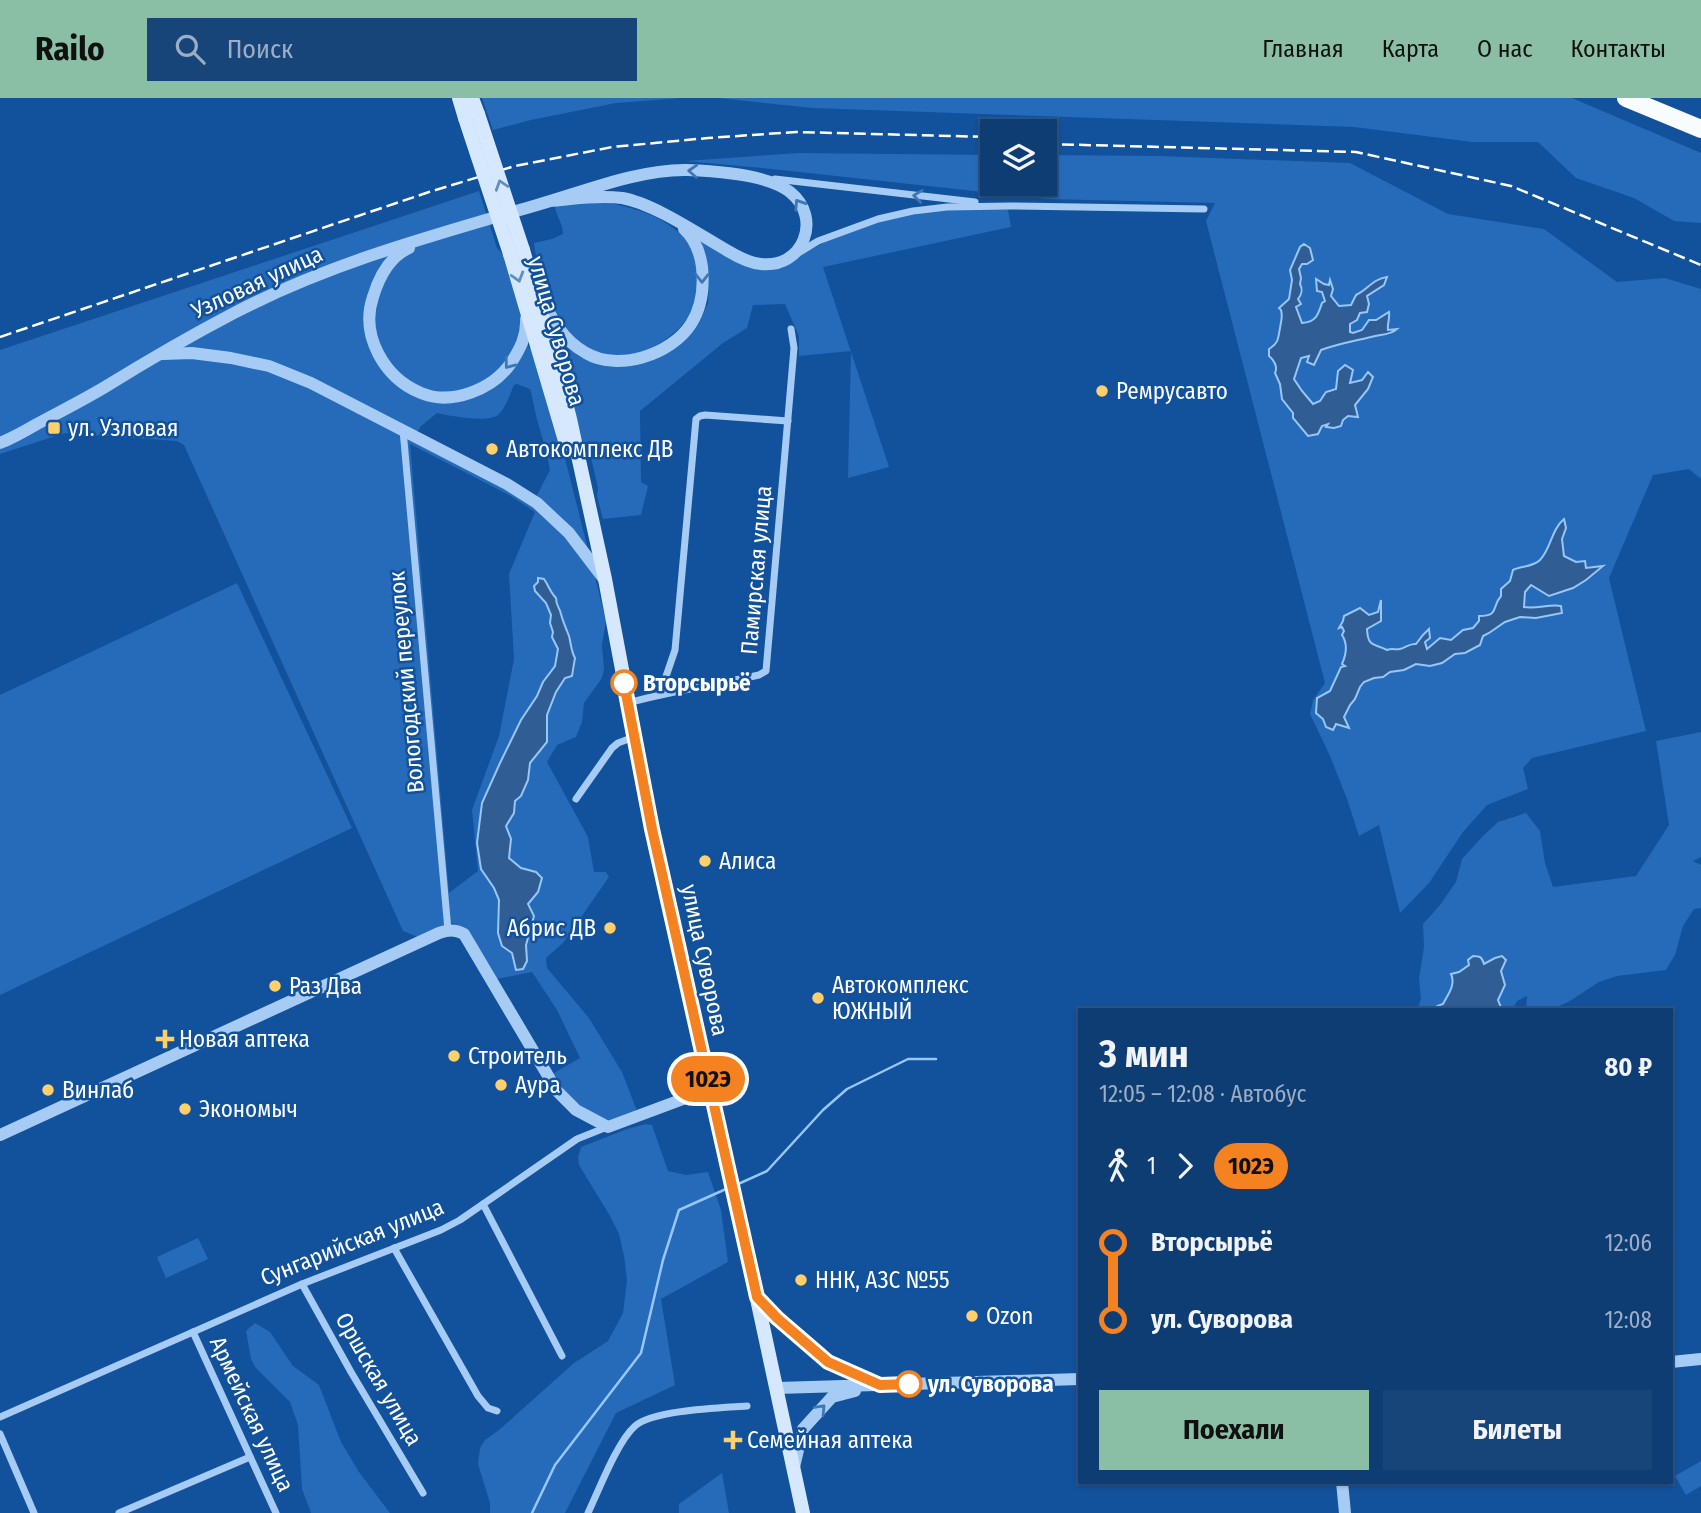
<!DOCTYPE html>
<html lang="ru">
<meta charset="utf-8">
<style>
body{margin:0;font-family:"Fira Sans Condensed",sans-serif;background:#174479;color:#f1f3f6;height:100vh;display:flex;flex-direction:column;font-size:26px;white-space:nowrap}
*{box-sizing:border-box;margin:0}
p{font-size:23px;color:#9baec5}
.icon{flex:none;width:38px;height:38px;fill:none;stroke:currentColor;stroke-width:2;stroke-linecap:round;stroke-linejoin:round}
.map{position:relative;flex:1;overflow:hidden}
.sheet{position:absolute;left:1078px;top:910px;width:595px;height:476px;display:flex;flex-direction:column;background:#0e3d74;border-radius:0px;box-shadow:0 2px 5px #0004,0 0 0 2px #2e5686}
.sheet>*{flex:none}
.badge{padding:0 14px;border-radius:23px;font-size:24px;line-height:46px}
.controls{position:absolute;left:980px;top:21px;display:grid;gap:14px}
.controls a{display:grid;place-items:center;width:77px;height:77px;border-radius:0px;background:#0e3d74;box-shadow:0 2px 5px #0004,0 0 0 2px #2e5686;font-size:35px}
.map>.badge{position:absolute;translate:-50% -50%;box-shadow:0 0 0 4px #fff}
.legs{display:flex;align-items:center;gap:10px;height:77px;padding:0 21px;font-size:23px}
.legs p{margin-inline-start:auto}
.headline{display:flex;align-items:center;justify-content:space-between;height:119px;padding:0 21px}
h1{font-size:38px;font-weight:700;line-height:52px}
.action{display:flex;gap:14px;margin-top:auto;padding:14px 21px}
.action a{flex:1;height:80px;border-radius:0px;background:#8abfa5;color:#111;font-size:28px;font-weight:700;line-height:80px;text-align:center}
.action a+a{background:#174479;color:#f1f3f6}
ul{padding:0 21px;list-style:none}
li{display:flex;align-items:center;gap:24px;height:77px;font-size:26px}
li i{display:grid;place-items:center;width:10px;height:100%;margin:0 9px;background:currentColor}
li i::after{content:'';width:18px;height:18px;margin:-9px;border:5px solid;border-radius:50%;background:#0e3d74}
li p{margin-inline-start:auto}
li:first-child i{background:linear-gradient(#0000 50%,currentColor 0)}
li:last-child i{background:linear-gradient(currentColor 50%,#0000 0)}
header{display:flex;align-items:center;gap:42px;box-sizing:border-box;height:98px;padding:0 35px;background:#8abfa5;color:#111}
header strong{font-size:33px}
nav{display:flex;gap:38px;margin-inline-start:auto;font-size:24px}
.search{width:490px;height:63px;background:#174479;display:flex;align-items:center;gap:18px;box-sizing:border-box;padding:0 24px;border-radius:0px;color:#9baec5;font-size:26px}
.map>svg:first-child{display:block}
.green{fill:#256bb9;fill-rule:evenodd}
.water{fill:#305e94;stroke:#98c6f7;stroke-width:2}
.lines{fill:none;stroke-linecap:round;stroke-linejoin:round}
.stream{stroke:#98c6f7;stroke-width:2.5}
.minor{stroke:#a6cbf4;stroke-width:7}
.tertiary{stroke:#a6cbf4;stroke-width:12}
.secondary{stroke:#d6e8fd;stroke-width:14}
.trunk{stroke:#f9fcff;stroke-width:18}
.rail{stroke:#fff;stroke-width:2.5;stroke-dasharray:12 5;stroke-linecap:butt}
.secondary-bridge{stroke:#d6e8fd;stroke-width:14}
.oneway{stroke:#3e76b6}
.oneway2{stroke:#608dc2}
.line-1-casing{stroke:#fff;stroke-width:16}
.line-1{stroke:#f58220;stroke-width:10}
.poi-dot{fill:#ffd069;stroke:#12519b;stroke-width:2.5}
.stop-1-dot{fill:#fff;stroke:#f58220;stroke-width:3.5}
.labels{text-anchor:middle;stroke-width:5;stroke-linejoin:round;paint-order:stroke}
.street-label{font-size:23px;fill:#fff;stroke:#12519b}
.poi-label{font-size:23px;fill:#fff;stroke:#12519b;text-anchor:start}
.stop-label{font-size:23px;font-weight:bold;fill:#fff;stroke:#12519b;text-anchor:start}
</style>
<header>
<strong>Railo</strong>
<div class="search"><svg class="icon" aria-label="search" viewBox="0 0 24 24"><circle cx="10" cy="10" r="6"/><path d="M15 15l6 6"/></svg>Поиск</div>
<nav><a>Главная</a><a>Карта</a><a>О нас</a><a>Контакты</a></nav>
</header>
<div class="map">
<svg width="1701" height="1415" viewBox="0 0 1701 1415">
<rect width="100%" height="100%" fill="#12519b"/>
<g class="green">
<path d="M482,0h200l-66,5 -85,17 -38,10z"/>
<path d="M718,0h854l129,55v70l-27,-2 -40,-23 -58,-20 -38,-36h-66l-118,-15 -541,-19z"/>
<path d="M799,55l193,2v29h53v-29l114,1 191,7 98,51 96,15 73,53 48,-4 36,11v190l-12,-10 -36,6 -44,103 37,153 -114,27 -9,10 5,21 -41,16 -24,27 -34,51 -29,30 -21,-88 -20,11 -12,-37 -17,-43 -20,-42 3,-14 12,-17 -119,-462 9,-18 -168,-4 -285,-31 -77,-7zM1300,149l2,17 -3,5 2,9 -5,29 6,16c15,-2 16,-7 20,-20l3,-2 -3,-9 2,-8 5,1 1,11 9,10 12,-1 5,-10 9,-4 1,8 -16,25v8l3,1 10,-3 6,-10 21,-2 -3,8 1,5 7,-1 -5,5c-12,-1 -23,4 -35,6 -12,3 -23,4 -34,9l-2,5 -18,3 -7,20 8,13 11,14 7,-4 6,-9 10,-3 2,-17 12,11 12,-3 5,-7 1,16 -13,16 3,12 -10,-1 -5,4 -21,6 -1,5 -28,-13v-5l-11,-14 -2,-15 -5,-11c3,-6 -1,-13 -6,-18l10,-16v-9l4,-12 -2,-9 3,-7 5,-3 3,-19 -2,-10zM1566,430l-4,11 2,17 22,12 15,-1 -15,13 -37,16 -18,-11 -6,7 -1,15c13,2 25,-3 37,-1l1,7 -26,5 -16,-1 -15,5 -16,11 -6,3 -18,17 -10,1 -13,9 -12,3 -14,-2 -12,6 -14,2 -7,5 -9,1 -10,5 -4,4 -5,12 -5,6 -6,13 4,9 -13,-3 -2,5 -7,-2 -3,-9 -7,-5 1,-15 13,-7 11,-23 5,-2 -4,-3 5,-10c-4,-9 0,-20 -7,-28l3,-3 1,-6 16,-8 9,7 10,-4 1,-8 1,18 -14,8c1,19 6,14 20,22l6,-3 7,1 11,-6 5,1 7,-9 4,14 13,-11 11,2 12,-10 10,-2c6,-6 13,-9 20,-15 5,-4 5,-12 8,-17v-7l9,-8 3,-11c7,-4 14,-3 22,-7 10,-5 23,-26 31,-35z"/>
<path d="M479,93l18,57 8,9 15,42 1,24 8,25 6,1 32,117 39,155 -4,24 2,24 -2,9 -18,25 -2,19 -6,15 -19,8 -10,17 41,75 6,35h12l3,5 -46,66 -17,15 1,10 42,50 33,54 15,39 -27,10c-26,-12 -44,-21 -56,-48l26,-15 -23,-48 -25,-38 -36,7 -35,-53 -9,-3 -34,14 -15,-6 -219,-486 -7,-4 -112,-8 -65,21v-104zM517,286l13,5 1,3 5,24 11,38 3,16 -16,31 -118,-65 4,-9 17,-14c13,3 51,10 61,2 8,-7 12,-21 16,-30zM410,346l101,52 24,16 -26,62 5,85 -15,77 -27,74 6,61 -29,22zM546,505l10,1c3,6 4,10 6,17 3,13 11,26 13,39 0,4 -1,8 -1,12l-9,6 -9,14 -9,23v27l-17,21 -2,17 -13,21 -1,12 -8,13 5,13 -2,19 12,10 15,4 2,20 -11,12 7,12 -8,29 1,16 -25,-15 -4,-13 1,-33 -5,-12 -13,-19 -4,-26 5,-39 18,-41 21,-43 16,-24 6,-14 12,-16 3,-17 -6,-12 1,-5 -3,-9 1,-8z"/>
<path d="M599,102c26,7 53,11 74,28 22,17 27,34 24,61 -1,10 -4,21 -10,30 -23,31 -74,52 -107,24 -10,-9 -16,-19 -23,-30 -5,-9 -11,-18 -15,-28 -4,-14 -6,-28 -8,-42l18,-4 11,-5c0,-12 -8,-18 -8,-29z"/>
<path d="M979,110l29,2 3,17 -188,40 66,200 -41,11 3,-127 -52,5v-20l-14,-32 -32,1 -6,23 -24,15 -83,68 1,71 7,4 -7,29 -38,4 -6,-23 1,-8 -9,-39 -6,-6 -29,-103 3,-3 20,18 19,9 12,3h14l61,-27 16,-17 9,-20 1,-22 -8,-38 3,-2 35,20 44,3 42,-22 53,-20 54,-11z"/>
<path d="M237,485l115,245 -352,167v-300z"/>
<path d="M1701,634v125l-8,4 8,4v43l-7,1 -11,17 -8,29 -9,15 -49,6 -18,6 -29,19 -19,9h-25l1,-14 -10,5 -5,9h-10l-4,-10 7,-15 -4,-14 -6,-13 -6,5 -5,1 -15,1 -10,7 -6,6 -1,9 -9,17 -6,2 -4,4h-16l4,-11 -2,-20 5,-32 -1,-23 17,-19 16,-23 6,-23 21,-23 15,-14 28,-9 14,18 5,32 8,24 83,-11 33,-51 -13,-84z"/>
<path d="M646,1026l6,1 16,46 18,4 22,-3 13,38 7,52 -67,37 14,86 -59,28 -51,100h-75v-10l-12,-39 2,-16 5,-8 14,-10 75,-67 34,-22 15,-28 4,-33 -3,-24 -5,-22 -9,-18 -31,-51 -1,-8 3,-10 46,-18z"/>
<path d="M198,1140l10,21 -42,19 -9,-21z"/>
<path d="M255,1225l15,9 23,34 26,19 22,57 18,30 31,41h-79l-9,-24 -4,-64 -8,-23 -35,-35 -4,-8 -5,-28z"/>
<path d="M1701,1363v25l-15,9 -11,-19z"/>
<path d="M722,1375l7,40h-50v-9z"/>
</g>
<g class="water">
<path d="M1304,146l6,4 3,12 -6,4h-5l-3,5 2,9 -1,6c3,6 2,10 -2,15l3,5 -5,3 6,16c14,-1 16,-8 20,-20l3,-2 -3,-9 -5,-1 -1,-12 8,5 5,1 1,-5 3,9 -2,7 8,10 12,-1 5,-10c12,-6 17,-16 31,-18l-3,8 -17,11 2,8 -2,8 -7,1 -3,7 -7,4v8l3,1 9,-3 7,-10h7l13,-8c1,7 -2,12 -1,18l9,-1c-8,7 -16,5 -26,8 -17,4 -34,7 -50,13l-7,15 -7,-3 2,-6 -8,2 -7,21 8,12 11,13 7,-3 6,-9 10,-3 2,-18 7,-6 8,5 -3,13 12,-3 6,-8 5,5 -5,12 -13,16 3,12 -10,-1 -5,4 -2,6 -7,2 -8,-1 2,-3 -6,2 -4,8 -10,2 -15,-18v-5l-11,-14 -2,-15 -5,-11c3,-6 -1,-13 -6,-17v-7c10,-6 9,-11 11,-21 1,-7 3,-11 1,-18l-2,-2 10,-9 3,-19 -2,-10 10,-23z"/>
<path d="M1564,421l2,9 -4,11 2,17 12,6 9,-1 1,7 17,-2 -17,14 -13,8 -24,8 -18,-11 -6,7 -1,15c13,2 25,-3 37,-1l1,7 -26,5 -16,-1 -15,5 -16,11 -6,3 -3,9 -15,8 -10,1 -13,9 -12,3 -14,-2 -12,6 -14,2 -7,5 -9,1 -10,4 -4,5 -5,12 -5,6 -6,12 5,11 -13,-4 -3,6 -7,-3 -3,-8 -7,-6 1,-15 13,-7 11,-24 4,-1 -3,-2c4,-9 6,-20 0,-29l2,-4 -2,-4 -3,1 4,-7 1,-5 16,-8 9,7 9,-3 3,-12v21l-14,8c1,19 7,14 20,21 6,-2 7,0 13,-1 6,-1 9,-6 16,-5l7,-9 6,-6 1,9 -5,4 2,7 13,-11 11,2 12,-10 10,-2 6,-7v-5c21,0 12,-9 22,-20v-7l9,-8 3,-11c8,-4 20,-3 27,-10 11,-11 11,-30 24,-41z"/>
<path d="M538,480l6,1c5,7 6,13 12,19 0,8 4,10 5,16 2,8 5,14 8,22 2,7 2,15 6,22l-3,18 -7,2 -9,14 -9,23v27l-17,21 -2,17 -7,16 -6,5 -1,12 -8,13 5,13 -2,19 12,10 15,4 6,6 -4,14 -10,12 6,12 -8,29 1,16 -4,8 -7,1 -4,-17 -10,-7 -4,-13 1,-33 -5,-12 -13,-19 -4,-26 5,-40 18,-40 21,-43 16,-24 6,-14 12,-16 3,-17 -6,-12 1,-5 -3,-9 1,-8 -5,-12 -11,-12 -1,-5 4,-4z"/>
<path d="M1473,858c7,0 9,1 11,8l11,-6 7,-2 4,4 -5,11 4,14 -7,15 4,10h-69l4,-4 6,-2c5,-10 13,-19 8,-30l8,-2 10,-7 -1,-5z"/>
</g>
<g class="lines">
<g class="stream">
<path d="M736,1087l31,-14 56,-61 24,-21 61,-30h28"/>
<path d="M532,1415l23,-48 86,-112 22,-93 16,-50 47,-21"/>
</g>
<g class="minor">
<path d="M775,81l200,23"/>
<path d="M800,154l18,-11 60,-22 35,-8 34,-4 63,-1 194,3"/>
<path d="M403,332l45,500"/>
<path d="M660,596l15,-44 21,-231 4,-3 5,-1 83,6"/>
<path d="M628,605c43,-12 87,-18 131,-28l7,-4 28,-323 -3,-19"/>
<path d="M576,701l36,-51 6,-5 16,-6"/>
<path d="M483,1106l79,152"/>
<path d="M394,1150l84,148 10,12 9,3"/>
<path d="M302,1186l49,88 72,121"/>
<path d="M193,1234l83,181"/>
<path d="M0,1319l302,-133 139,-54 19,-10 117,-81 30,-12"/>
<path d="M0,1336l34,79"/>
<path d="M119,1415l131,-56"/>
<path d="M588,1415c11,-23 29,-71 47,-87 18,-16 85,-18 112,-20"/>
</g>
<g class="tertiary">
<path d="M409,150c-20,9 -30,29 -36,49 -13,38 11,81 48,96 31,13 72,-4 90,-30 9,-14 16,-27 15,-44"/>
<path d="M540,197c11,22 23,46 46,58 32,19 85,2 105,-29 11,-17 13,-38 11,-57 -2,-15 -7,-28 -18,-38"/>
<path d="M163,256l29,-1 39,5 38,8 42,17 196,101 30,19 32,30 35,46"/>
<path d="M0,345c13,-5 25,-12 37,-19 23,-12 46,-24 68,-37 42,-26 85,-51 129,-74 96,-50 200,-78 303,-108 46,-13 102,-36 150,-35 29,1 80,4 103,22 33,26 13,77 -29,72 -12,-1 -23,-7 -33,-13 -28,-16 -75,-48 -106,-53 -24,-3 -48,1 -72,3"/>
<path d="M0,1037l439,-202c9,-3 16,-4 25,1l93,157 19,19 32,17 102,-38"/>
<path d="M757,1199l20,21 51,44 48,21"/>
<path d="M1671,1264l30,-3"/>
<path d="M777,1290l303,-9"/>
<path d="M794,1369l9,-38 29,-32 23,-6"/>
<path d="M1342,1384l3,31"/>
</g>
<g class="secondary">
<path d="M459,0l6,20"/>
<path d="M472,0l6,16"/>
<path d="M523,152l32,110 15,59 35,160 47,250 96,428 55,256"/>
<path d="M510,156l56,190"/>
</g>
<path class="trunk" d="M1626,0l75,31"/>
<g class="rail">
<path d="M1045,46l311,8 155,34 190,79"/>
<path d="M0,239l429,-145 86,-26 97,-19 96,-9 88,-6 196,5"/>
</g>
<g class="secondary-bridge">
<path d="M478,16l45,136"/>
<path d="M465,20l45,136"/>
</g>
</g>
<defs><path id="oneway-chevron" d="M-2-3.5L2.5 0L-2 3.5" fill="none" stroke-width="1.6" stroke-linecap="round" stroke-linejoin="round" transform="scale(1.75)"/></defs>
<g class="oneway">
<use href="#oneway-chevron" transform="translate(693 73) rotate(-177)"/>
<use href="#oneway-chevron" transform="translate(918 98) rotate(-173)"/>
<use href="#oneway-chevron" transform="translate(799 106) rotate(-123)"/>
<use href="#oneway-chevron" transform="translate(702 180) rotate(90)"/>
<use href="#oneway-chevron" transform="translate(509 266) rotate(127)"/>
<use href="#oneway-chevron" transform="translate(821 1311) rotate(-47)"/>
</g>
<g class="oneway2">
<use href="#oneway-chevron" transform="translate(501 87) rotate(-108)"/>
<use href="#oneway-chevron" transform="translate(518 179) rotate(73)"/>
</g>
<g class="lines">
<defs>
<path id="line-1" d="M624,585l28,146 105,468 20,21 51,44 52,23 29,-1"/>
</defs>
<use href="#line-1" class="line-1-casing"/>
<use href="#line-1" class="line-1"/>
</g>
<g class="poi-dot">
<circle cx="1102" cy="293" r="7"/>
<rect x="47" y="323" width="14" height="14" rx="3.5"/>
<circle cx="492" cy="351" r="7"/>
<circle cx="705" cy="763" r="7"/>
<circle cx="610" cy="830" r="7"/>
<circle cx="275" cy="888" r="7"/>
<circle cx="818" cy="900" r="7"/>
<path d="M161.5 930.5h7v7h7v7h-7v7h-7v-7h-7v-7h7z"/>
<circle cx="454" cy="958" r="7"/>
<circle cx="501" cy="987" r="7"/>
<circle cx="48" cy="992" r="7"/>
<circle cx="185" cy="1011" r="7"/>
<circle cx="801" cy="1182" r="7"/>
<circle cx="972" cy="1218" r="7"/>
<path d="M729.5 1331.5h7v7h7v7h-7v7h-7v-7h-7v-7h7z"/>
</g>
<g class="stop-1-dot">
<circle cx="624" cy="585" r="12"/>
<circle cx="909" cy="1286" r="12"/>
</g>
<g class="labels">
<g class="street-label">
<text transform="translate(257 184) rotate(-25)" y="8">Узловая улица</text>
<text transform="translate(557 233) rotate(74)" y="8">улица Суворова</text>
<text transform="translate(756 472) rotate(-85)" y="8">Памирская улица</text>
<text transform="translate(406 584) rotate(-95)" y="8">Вологодский переулок</text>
<text transform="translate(705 862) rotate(78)" y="8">улица Суворова</text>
<text transform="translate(352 1144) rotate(-22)" y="8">Сунгарийская улица</text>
<text transform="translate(379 1281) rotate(60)" y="8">Оршская улица</text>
<text transform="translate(252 1316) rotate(65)" y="8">Армейская улица</text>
</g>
<g class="poi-label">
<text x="1116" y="301">Ремрусавто</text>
<text x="68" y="338">ул. Узловая</text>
<text x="506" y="359">Автокомплекс ДВ</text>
<text x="719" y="771">Алиса</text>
<text x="596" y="838" text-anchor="end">Абрис ДВ</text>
<text x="832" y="895">Автокомплекс<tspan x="832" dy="26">ЮЖНЫЙ</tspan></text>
<text x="289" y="896">Раз Два</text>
<text x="179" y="949">Новая аптека</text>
<text x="468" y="966">Строитель</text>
<text x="515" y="995">Аура</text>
<text x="62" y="1000">Винлаб</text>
<text x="199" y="1019">Экономыч</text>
<text x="815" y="1190">ННК, АЗС №55</text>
<text x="986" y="1226">Ozon</text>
<text x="747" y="1350">Семейная аптека</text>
</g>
<g class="stop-label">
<text x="643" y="593">Вторсырьё</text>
<text x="928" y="1294">ул. Суворова</text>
</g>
</g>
</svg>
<div class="controls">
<a><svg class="icon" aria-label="layers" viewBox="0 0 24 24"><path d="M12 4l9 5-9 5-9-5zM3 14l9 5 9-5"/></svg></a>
</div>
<b class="badge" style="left:708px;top:981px;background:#f58220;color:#111">102Э</b>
<section class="sheet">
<div class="headline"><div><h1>3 мин</h1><p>12:05 – 12:08 · Автобус</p></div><b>80 ₽</b></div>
<div class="legs"><svg class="icon" aria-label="walk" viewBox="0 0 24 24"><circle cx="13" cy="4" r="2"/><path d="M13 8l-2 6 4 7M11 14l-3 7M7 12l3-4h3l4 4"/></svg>1<svg class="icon" aria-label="forward" viewBox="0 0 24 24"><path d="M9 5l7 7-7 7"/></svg><b class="badge" style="background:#f58220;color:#111">102Э</b></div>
<ul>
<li><i style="color:#f58220"></i><b>Вторсырьё</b><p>12:06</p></li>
<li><i style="color:#f58220"></i><b>ул. Суворова</b><p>12:08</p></li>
</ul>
<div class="action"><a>Поехали</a><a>Билеты</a></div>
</section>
</div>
